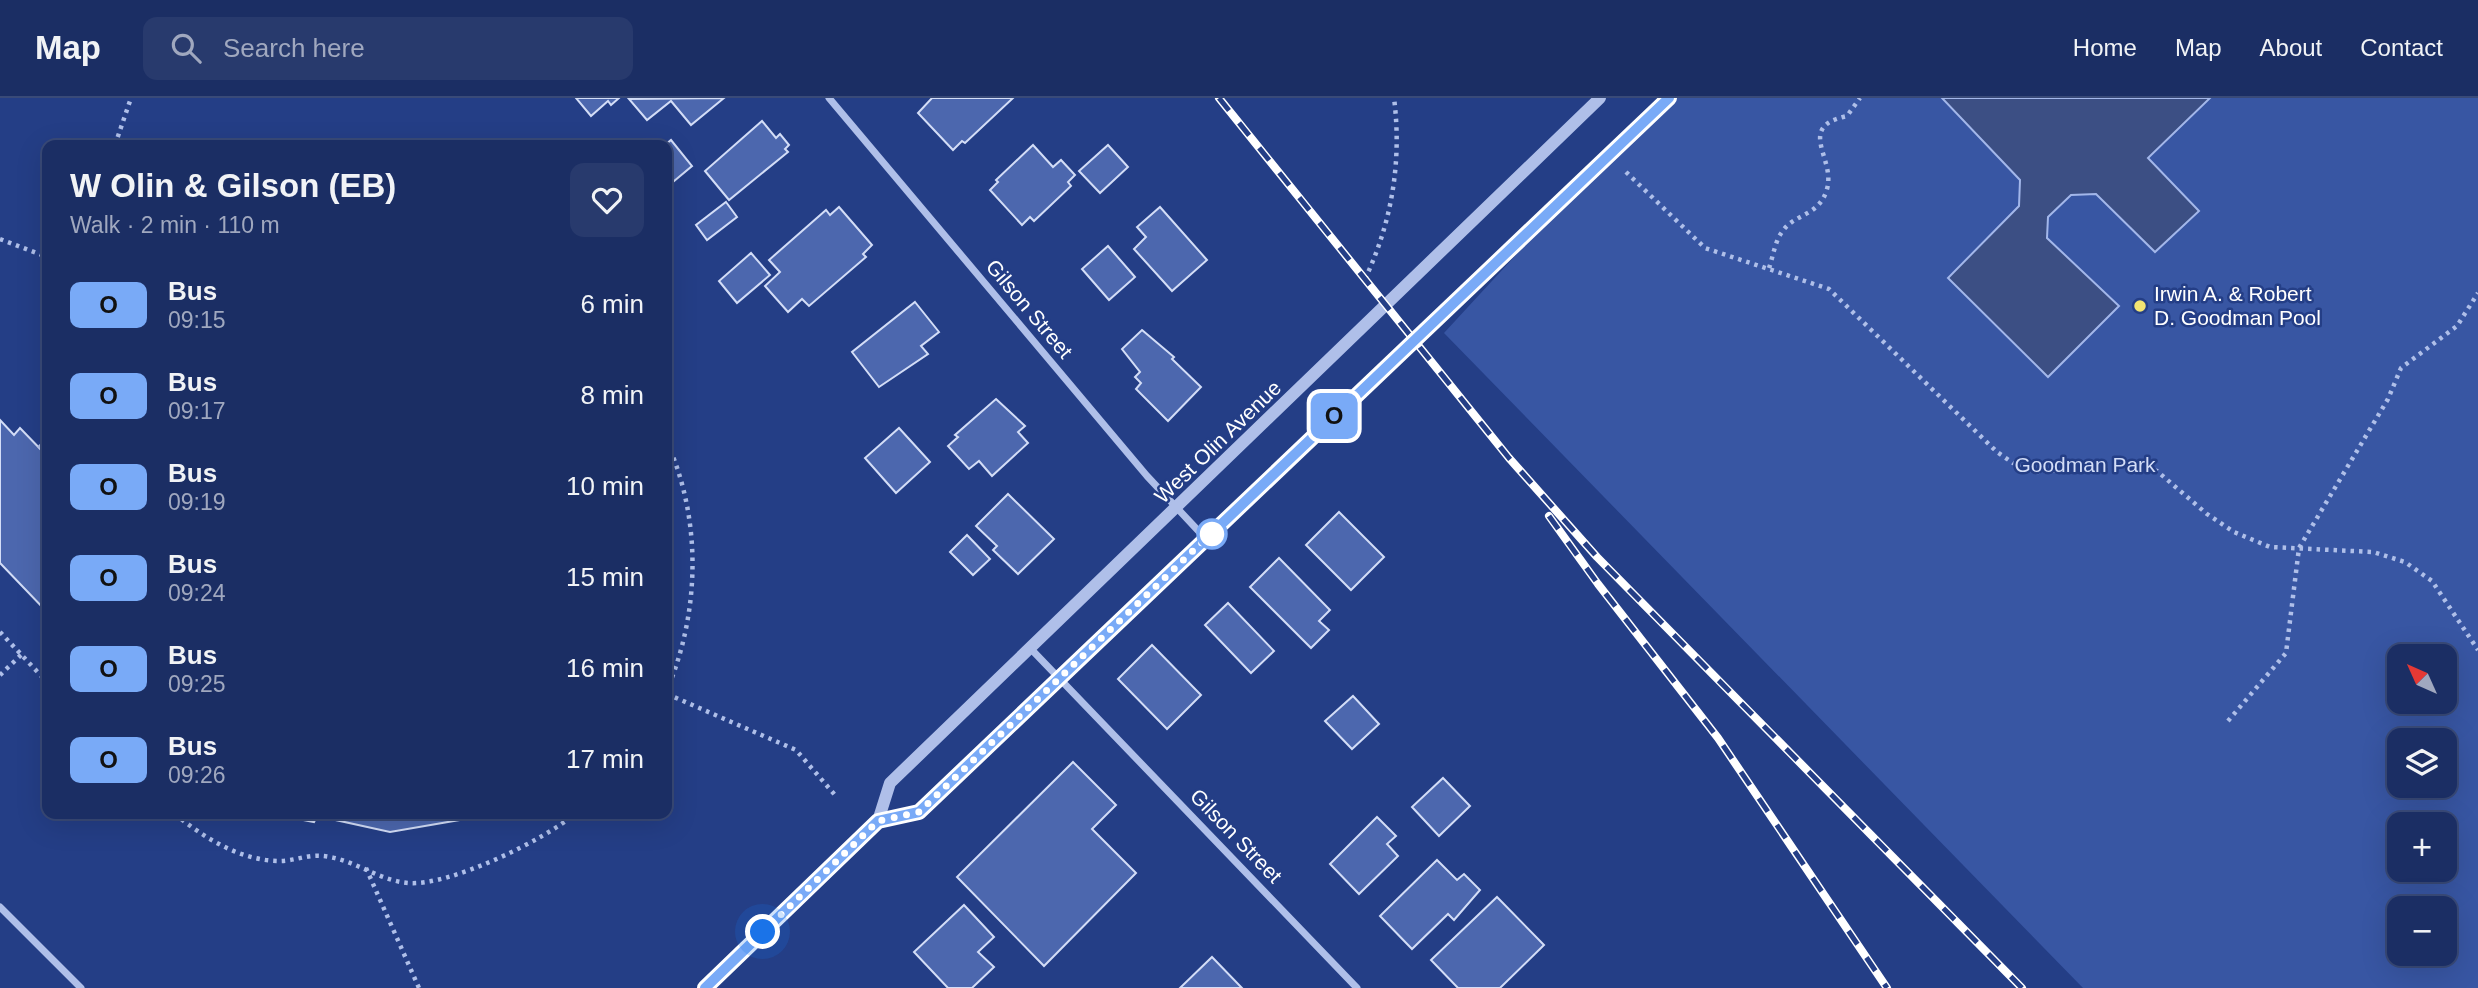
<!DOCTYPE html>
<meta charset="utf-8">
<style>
body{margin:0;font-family:Helvetica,sans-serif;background:#283a6d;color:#f1f3f6;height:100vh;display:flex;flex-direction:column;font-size:26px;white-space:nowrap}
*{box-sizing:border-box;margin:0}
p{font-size:23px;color:#a0a8bf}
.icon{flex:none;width:38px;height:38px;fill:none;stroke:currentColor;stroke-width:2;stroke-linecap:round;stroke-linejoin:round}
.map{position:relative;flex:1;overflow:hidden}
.drawer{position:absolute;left:42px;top:42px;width:630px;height:679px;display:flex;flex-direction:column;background:#1b2e64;border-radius:14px;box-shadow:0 7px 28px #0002,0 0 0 2px #394a78}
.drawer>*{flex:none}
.badge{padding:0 14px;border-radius:10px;font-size:24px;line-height:46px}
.needle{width:46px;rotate:315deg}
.tools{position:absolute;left:2387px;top:546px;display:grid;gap:14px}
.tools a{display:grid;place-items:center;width:70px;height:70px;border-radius:14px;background:#1b2e64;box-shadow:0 7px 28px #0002,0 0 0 2px #394a78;font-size:35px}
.you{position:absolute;width:35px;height:35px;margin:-18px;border:5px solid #fff;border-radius:50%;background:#1a73e8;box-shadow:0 0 0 10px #1a73e833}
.map>.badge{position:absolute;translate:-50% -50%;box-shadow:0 0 0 4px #fff}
.round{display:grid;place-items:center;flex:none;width:74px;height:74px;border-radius:14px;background:#283a6d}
.headline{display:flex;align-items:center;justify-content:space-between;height:119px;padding:0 28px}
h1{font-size:33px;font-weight:600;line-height:52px}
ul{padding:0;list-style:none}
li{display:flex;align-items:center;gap:21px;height:91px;padding:0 28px}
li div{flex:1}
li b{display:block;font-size:26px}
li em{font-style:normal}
li .badge{min-width:77px;font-weight:700;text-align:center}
header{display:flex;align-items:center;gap:42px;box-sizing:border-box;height:98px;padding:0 35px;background:#1b2e64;border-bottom:2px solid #394a78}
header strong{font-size:33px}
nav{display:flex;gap:38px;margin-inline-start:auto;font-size:24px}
.search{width:490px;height:63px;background:#283a6d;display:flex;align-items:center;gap:18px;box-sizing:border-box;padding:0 24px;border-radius:14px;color:#a0a8bf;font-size:26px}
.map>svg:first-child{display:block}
.green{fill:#3856a3;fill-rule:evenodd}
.water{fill:#3c4f84;stroke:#a3b7ea;stroke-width:2}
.building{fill:#4c67ae;stroke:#d3ddf7;stroke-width:2}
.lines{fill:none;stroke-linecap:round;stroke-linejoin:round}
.path{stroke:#afbfe9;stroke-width:4.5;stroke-dasharray:3.5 5;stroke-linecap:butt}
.minor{stroke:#afbfe9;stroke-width:7}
.tertiary{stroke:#afbfe9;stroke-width:12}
.rail-casing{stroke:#fff;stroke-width:8}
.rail{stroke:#243e86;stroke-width:5;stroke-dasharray:16;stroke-linecap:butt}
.line-casing{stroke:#fff;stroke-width:16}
.line{stroke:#79aaf7;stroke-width:10}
.walk{stroke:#fff;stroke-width:7;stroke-dasharray:0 12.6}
.poi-dot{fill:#f3e472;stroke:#243e86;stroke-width:2.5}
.stop-dot{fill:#fff;stroke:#79aaf7;stroke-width:3.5}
.labels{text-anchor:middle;stroke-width:5;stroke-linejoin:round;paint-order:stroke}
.poi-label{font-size:21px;fill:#fff;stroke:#243e86;text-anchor:start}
.street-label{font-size:21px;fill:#fff;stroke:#243e86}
.park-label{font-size:21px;fill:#d3ddf7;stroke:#243e86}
</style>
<header>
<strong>Map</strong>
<div class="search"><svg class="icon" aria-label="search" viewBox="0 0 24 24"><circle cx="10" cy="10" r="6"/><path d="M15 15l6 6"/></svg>Search here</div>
<nav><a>Home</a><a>Map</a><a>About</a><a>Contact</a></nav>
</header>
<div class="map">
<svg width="2478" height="890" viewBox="0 0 2478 890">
<rect width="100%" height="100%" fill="#243e86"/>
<path class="green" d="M1669,0h809v890h-395l-639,-655 165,-179zM2399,558h46v46h-46zM2399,642h46v46h-46zM2399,726h46v46h-46zM2399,810h46v46h-46z"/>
<path class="water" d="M1942,0h268l-62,60 51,53 -44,41 -59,-58 -25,1 -23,22 -1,21 72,68 -71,71 -100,-99 71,-72 1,-26z"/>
<g class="building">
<path d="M576,0h43l-8,7 -3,-4 -17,15z"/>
<path d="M724,0l-33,27 -20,-24 -24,19 -18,-21z"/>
<path d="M932,0h81l-48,45 -3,-2 -9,9 -35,-37z"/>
<path d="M762,23l14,17 4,-4 9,11 -4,4 3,3 -59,48 -24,-29z"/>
<path d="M671,42l21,26 -25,21 -2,-42z"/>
<path d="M1033,47l20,22 8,-7 14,15 -7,7 3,4 -37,35 -4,-4 -8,8 -32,-35 8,-8 -2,-2z"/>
<path d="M1108,47l20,22 -28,26 -21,-22z"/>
<path d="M726,104l11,15 -30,23 -11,-15z"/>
<path d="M839,109l33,38 -9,9 3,3 -57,49 -7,-7 -14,13 -23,-26 15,-14 -11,-12 57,-50 4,5z"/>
<path d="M1160,109l47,53 -35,31 -38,-42 12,-12 -9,-10z"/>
<path d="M1108,148l27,31 -26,23 -27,-31z"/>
<path d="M751,155l19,22 -33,28 -18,-22z"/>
<path d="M915,204l24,30 -18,14 7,8 -49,33 -27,-35z"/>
<path d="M1142,232l32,27 -2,2 29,28 -33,34 -32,-32 5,-6 -6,-6 5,-5 -18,-23z"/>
<path d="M996,301l29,27 -7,6 10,11 -36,33 -13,-15 -10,8 -21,-23 10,-9 -3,-2z"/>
<path d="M0,322l14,15 6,-7 27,28v156l-47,-49z"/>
<path d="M899,330l31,34 -34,31 -31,-35z"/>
<path d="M1008,396l46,45 -36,35 -25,-24 4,-4 -21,-20z"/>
<path d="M1339,414l45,45 -33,33 -45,-45z"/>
<path d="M967,437l23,24 -17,16 -23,-23z"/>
<path d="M1279,460l51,52 -11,11 10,9 -18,18 -61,-61z"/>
<path d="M1228,505l46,48 -23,22 -46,-48z"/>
<path d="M1152,547l49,50 -34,34 -49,-50z"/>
<path d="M1353,598l26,28 -27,25 -27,-28z"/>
<path d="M1073,664l43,43 -24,24 44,44 -92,93 -87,-89z"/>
<path d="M1443,680l27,28 -31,30 -27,-29z"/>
<path d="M273,716h209l-5,3 -87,15 -73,-16 -3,6z"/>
<path d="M1377,719l19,19 -9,8 11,12 -39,38 -29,-30z"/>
<path d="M1437,762l20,20 7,-6 16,16 -26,30 -6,-6 -36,35 -32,-33z"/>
<path d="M1497,799l47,48 -44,43h-42l-27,-28z"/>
<path d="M964,807l30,32 -16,15 16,15 -22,21h-24l-34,-36z"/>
<path d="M1212,859l30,31h-62z"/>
</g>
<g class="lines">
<g class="path">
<path d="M115,47l16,-47"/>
<path d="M1626,74l79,76 124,41 168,163 16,11 23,9 87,-8 34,7 50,43 27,18 36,15 103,5 32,10 27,19 46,69"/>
<path d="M0,141l47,18"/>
<path d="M1769,170c4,-11 6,-27 13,-36 12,-19 37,-15 45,-43 9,-31 -32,-62 20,-73l13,-18"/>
<path d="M1365,181c27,-57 37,-118 29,-181"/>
<path d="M667,344c35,78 33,170 0,248"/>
<path d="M39,350l8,-9"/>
<path d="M0,534l47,50"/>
<path d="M0,577l21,-20"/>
<path d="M667,596l129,56 39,45"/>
<path d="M2228,623l58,-68 13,-105 89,-149 13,-31 56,-42 21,-33"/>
<path d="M175,716c29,24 66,47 105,47 14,0 29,-7 43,-5 31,3 56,25 86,27 41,3 135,-43 166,-69"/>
<path d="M366,770l53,120"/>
</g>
<g class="minor">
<path d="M829,0l318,378 59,63"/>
<path d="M1031,551l326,339"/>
<path d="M0,809l81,81"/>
</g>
<g class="tertiary">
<path d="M878,723l41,-9 749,-714"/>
<path d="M705,890l173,-167 12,-38 710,-685"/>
</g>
<defs>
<g id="rail">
<path d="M1219,0l290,360 88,99 425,431"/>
<path d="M1549,418l49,68 120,154 169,250"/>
</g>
</defs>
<use href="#rail" class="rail-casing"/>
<use href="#rail" class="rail"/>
</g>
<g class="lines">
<defs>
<path id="line" d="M705,890l173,-167 41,-9 750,-714"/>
</defs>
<use href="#line" class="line-casing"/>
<use href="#line" class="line"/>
<path class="walk" d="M763,834l115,-111 41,-9 298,-284 -5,6"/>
</g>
<circle class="poi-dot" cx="2140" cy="208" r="7"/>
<circle class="stop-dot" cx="1212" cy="436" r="14"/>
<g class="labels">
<g class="poi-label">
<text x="2154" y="203">Irwin A. &amp; Robert<tspan x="2154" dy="24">D. Goodman Pool</tspan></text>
</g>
<g class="street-label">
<text transform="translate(1029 211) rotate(50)" y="7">Gilson Street</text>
<text transform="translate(1218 344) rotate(-44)" y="7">West Olin Avenue</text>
<text transform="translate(1236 738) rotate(46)" y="7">Gilson Street</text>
</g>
<g class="park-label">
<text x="2085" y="374">Goodman Park</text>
</g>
</g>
</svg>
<div class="tools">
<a><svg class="needle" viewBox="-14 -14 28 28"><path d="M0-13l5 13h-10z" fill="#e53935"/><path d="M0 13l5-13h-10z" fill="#a0a8bf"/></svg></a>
<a><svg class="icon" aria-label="layers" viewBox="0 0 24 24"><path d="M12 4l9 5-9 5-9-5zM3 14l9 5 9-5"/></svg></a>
<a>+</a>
<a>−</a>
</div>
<div class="you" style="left:763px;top:834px"></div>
<b class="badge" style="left:1334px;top:318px;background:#79aaf7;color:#111">O</b>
<section class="drawer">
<div class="headline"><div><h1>W Olin &amp; Gilson (EB)</h1><p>Walk · 2 min · 110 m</p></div><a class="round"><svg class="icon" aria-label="heart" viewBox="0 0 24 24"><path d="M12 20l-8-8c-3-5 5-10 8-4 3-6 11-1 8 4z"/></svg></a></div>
<ul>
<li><span class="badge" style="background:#79aaf7;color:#111">O</span><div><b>Bus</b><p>09:15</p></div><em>6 min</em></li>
<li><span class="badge" style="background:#79aaf7;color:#111">O</span><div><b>Bus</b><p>09:17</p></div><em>8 min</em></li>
<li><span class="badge" style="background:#79aaf7;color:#111">O</span><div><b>Bus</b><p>09:19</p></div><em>10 min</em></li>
<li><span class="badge" style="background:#79aaf7;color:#111">O</span><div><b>Bus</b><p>09:24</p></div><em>15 min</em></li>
<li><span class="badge" style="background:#79aaf7;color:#111">O</span><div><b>Bus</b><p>09:25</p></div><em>16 min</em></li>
<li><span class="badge" style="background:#79aaf7;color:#111">O</span><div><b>Bus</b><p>09:26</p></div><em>17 min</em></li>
</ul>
</section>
</div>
